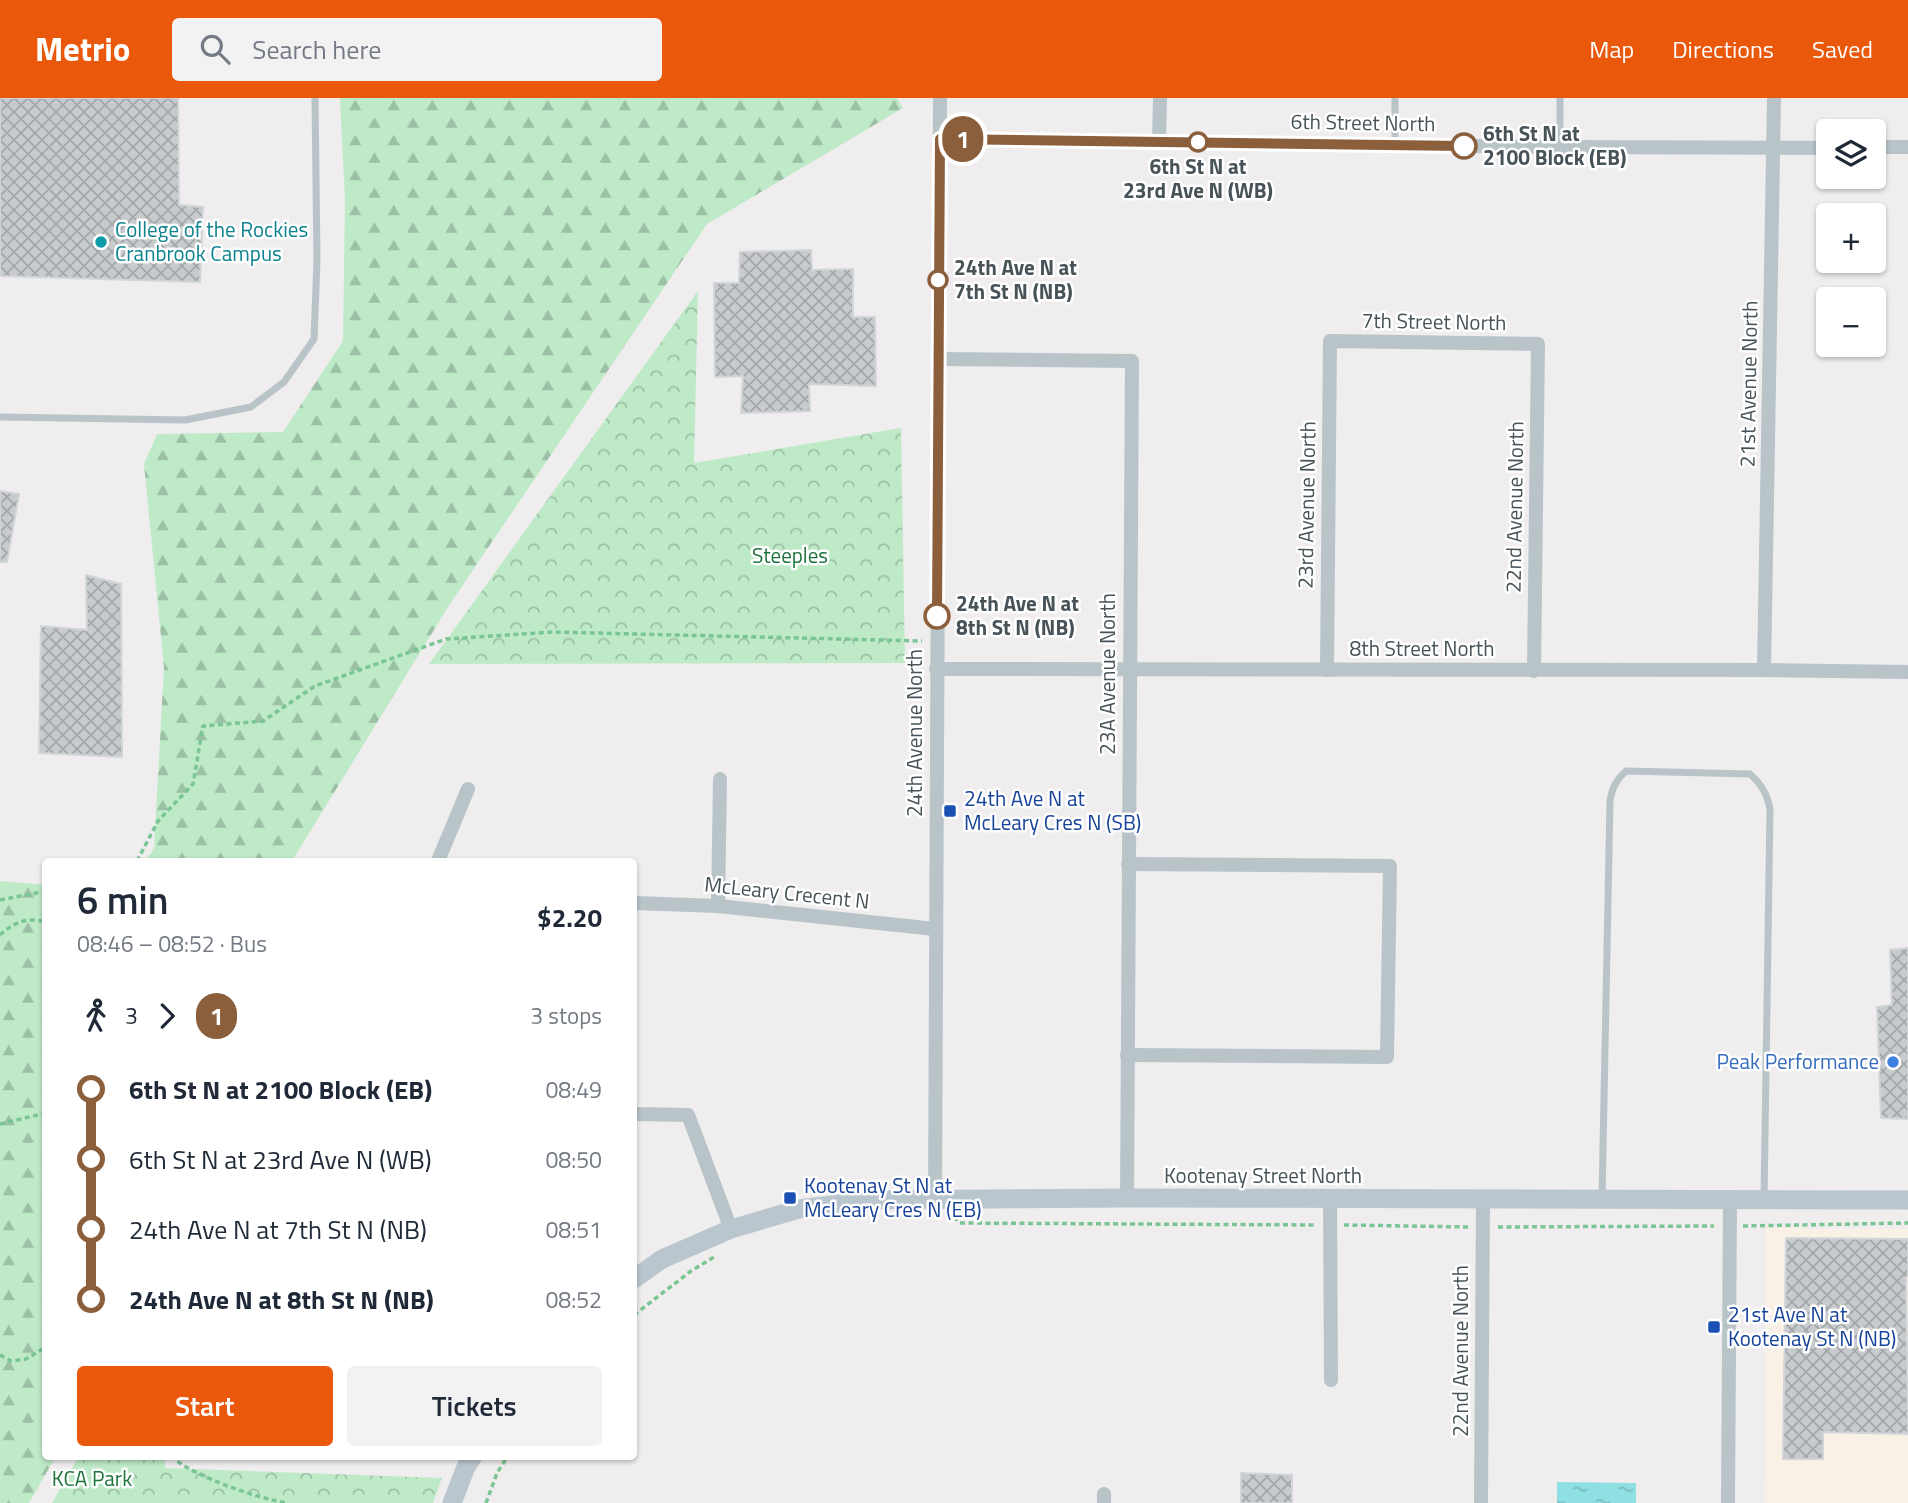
<!DOCTYPE html>
<meta charset="utf-8">
<style>
body{margin:0;font-family:"Titillium Web",sans-serif;background:#f2f2f3;color:#1f2937;height:100vh;display:flex;flex-direction:column;font-size:26px;white-space:nowrap}
*{box-sizing:border-box;margin:0}
p{font-size:23px;color:#747a83}
.icon{flex:none;width:38px;height:38px;fill:none;stroke:currentColor;stroke-width:2;stroke-linecap:round;stroke-linejoin:round}
.map{position:relative;flex:1;overflow:hidden}
.sheet{position:absolute;left:42px;top:760px;width:595px;height:602px;display:flex;flex-direction:column;background:#fff;border-radius:7px;box-shadow:0 2px 5px #0004}
.sheet>*{flex:none}
.badge{padding:0 14px;border-radius:23px;font-size:24px;line-height:46px}
.controls{position:absolute;left:1816px;top:21px;display:grid;gap:14px}
.controls a{display:grid;place-items:center;width:70px;height:70px;border-radius:7px;background:#fff;box-shadow:0 2px 5px #0004;font-size:35px}
.map>.badge{position:absolute;translate:-50% -50%;box-shadow:0 0 0 4px #fff}
.legs{display:flex;align-items:center;gap:10px;height:77px;padding:0 35px;font-size:23px}
.legs p{margin-inline-start:auto}
.headline{display:flex;align-items:center;justify-content:space-between;height:119px;padding:0 35px}
h1{font-size:38px;font-weight:600;line-height:52px}
.button{display:flex;gap:14px;margin-top:auto;padding:14px 35px}
.button a{flex:1;height:80px;border-radius:7px;background:#ea580c;color:#fff;font-size:28px;font-weight:600;line-height:80px;text-align:center}
.button a+a{background:#f2f2f3;color:#1f2937}
ul{padding:0 35px;list-style:none}
li{display:flex;align-items:center;gap:24px;height:70px;font-size:26px}
li i{display:grid;place-items:center;width:10px;height:100%;margin:0 9px;background:currentColor}
li i::after{content:'';width:18px;height:18px;margin:-9px;border:5px solid;border-radius:50%;background:#fff}
li p{margin-inline-start:auto}
li:first-child i{background:linear-gradient(#0000 50%,currentColor 0)}
li:last-child i{background:linear-gradient(currentColor 50%,#0000 0)}
header{display:flex;align-items:center;gap:42px;box-sizing:border-box;height:98px;padding:0 35px;background:#ea580c;color:#fff}
header strong{font-size:33px}
nav{display:flex;gap:38px;margin-inline-start:auto;font-size:24px}
.search{width:490px;height:63px;background:#f2f2f3;display:flex;align-items:center;gap:18px;box-sizing:border-box;padding:0 24px;border-radius:7px;color:#747a83;font-size:26px}
.map>svg:first-child{display:block}
.commercial{fill:#faf1e6}
.forest{fill:url(#forest-firs)}
.park{fill:url(#park-crowns)}
.water{fill:url(#water-ripples)}
.building{fill:url(#building-cross-hatch);stroke:#d1d4d8;stroke-width:2}
.lines{fill:none;stroke-linecap:round;stroke-linejoin:round}
.path{stroke:#79c593;stroke-width:3.5;stroke-dasharray:5 3.5;stroke-linecap:butt}
.lane{stroke:#b9c4c8;stroke-width:7}
.street{stroke:#b9c4c8;stroke-width:14}
.secondary{stroke:#bac6cd;stroke-width:19}
.line-1-casing{stroke:#fff;stroke-width:16}
.line-1{stroke:#8b5e3c;stroke-width:10}
.stop-1-dot{fill:#fff;stroke:#8b5e3c;stroke-width:3.5}
.culture-dot{fill:#0f9aa8;stroke:#fff;stroke-width:2.5}
.transit-dot{fill:#1a4fb4;stroke:#fff;stroke-width:2.5}
.shop-dot{fill:#3f7fe0;stroke:#fff;stroke-width:2.5}
.labels{text-anchor:middle;stroke-width:5;stroke-linejoin:round;paint-order:stroke}
.street-label{font-size:21px;fill:#475358;stroke:#fff}
.stop-label{font-size:21px;font-weight:bold;fill:#475358;stroke:#fff;text-anchor:start}
.culture-label{font-size:21px;fill:#0d838f;stroke:#fff;text-anchor:start}
.park-label{font-size:21px;fill:#1e733b;stroke:#fff}
.transit-label{font-size:21px;fill:#164399;stroke:#fff;text-anchor:start}
.shop-label{font-size:21px;fill:#366cbe;stroke:#fff;text-anchor:end}
</style>
<header>
<strong>Metrio</strong>
<div class="search"><svg class="icon" aria-label="search" viewBox="0 0 24 24"><circle cx="10" cy="10" r="6"/><path d="M15 15l6 6"/></svg>Search here</div>
<nav><a>Map</a><a>Directions</a><a>Saved</a></nav>
</header>
<div class="map">
<svg width="1908" height="1405" viewBox="0 0 1908 1405">
<defs>
<pattern id="forest-firs" width="22" height="20" patternUnits="userSpaceOnUse" patternTransform="scale(1.75)"><rect width="22" height="20" fill="#beeac8"/><path d="M5 1l3.5 6h-7zM16 11l3.5 6h-7z" fill="#9cc0a5"/></pattern>
<pattern id="park-crowns" width="20" height="18" patternUnits="userSpaceOnUse" patternTransform="scale(1.75)"><rect width="20" height="18" fill="#beeac8"/><path d="M2 6a3 3 0 1 1 6 0M12 15a3 3 0 1 1 6 0" fill="none" stroke="#9cc0a5"/></pattern>
<pattern id="water-ripples" width="26" height="14" patternUnits="userSpaceOnUse" patternTransform="scale(1.75)"><rect width="26" height="14" fill="#8fe0e3"/><path d="M2 4q2-2 4 0t4 0M15 11q2-2 4 0t4 0" fill="none" stroke="#77b8bb"/></pattern>
<pattern id="building-cross-hatch" width="8" height="8" patternUnits="userSpaceOnUse" patternTransform="scale(1.75)"><rect width="8" height="8" fill="#c7cbce"/><path d="M0 0l8 8M0 8l8-8" fill="none" stroke="#a3a7aa"/></pattern>
</defs>
<rect width="100%" height="100%" fill="#efeded"/>
<path class="commercial" d="M1766,1130l142,1v274h-143z"/>
<g class="forest">
<path d="M340,0h557l6,10 -196,116 -259,383 -156,254h-147l9,-12 10,-182 -20,-203 13,-30 126,-2 60,-91 2,-140z"/>
<path d="M0,783l46,4v571h10l-27,47h-29z"/>
</g>
<g class="park">
<path d="M698,193l-4,172 207,-35 4,235 -476,1z"/>
<path d="M79,1358h86v12l277,10 -9,25h-381z"/>
</g>
<path class="water" d="M1557,1384l79,1v20h-79z"/>
<g class="building">
<path d="M0,0h178l1,107 24,2 -3,75 -200,-6z"/>
<path d="M811,152l1,20 41,-1v48h22l1,69 -67,-2 1,27 -69,2 2,-37 -28,1 -1,-94h25l1,-31z"/>
<path d="M0,393l19,3 -12,68h-7z"/>
<path d="M86,477l35,9 1,173 -83,-4 2,-127 46,4z"/>
<path d="M1908,850v171l-27,-1 -4,-111 15,-2 -2,-55z"/>
<path d="M1786,1140l122,1v37l-2,1 2,157 -85,-2v27h-40z"/>
<path d="M1241,1375l51,2v28h-51z"/>
</g>
<g class="lines">
<g class="path">
<path d="M137,763l21,-40 35,-37 10,-58 60,-5 52,-35 131,-47 107,-7 369,9"/>
<path d="M0,802l46,-9"/>
<path d="M0,837c14,-13 27,-18 46,-13"/>
<path d="M0,1026l46,-11"/>
<path d="M954,1119l6,6 355,2"/>
<path d="M1344,1127l125,2"/>
<path d="M1743,1128l165,-3"/>
<path d="M1498,1129l216,-1"/>
<path d="M634,1217l57,-44 23,-14"/>
<path d="M0,1257l11,6 15,-2 20,-12"/>
<path d="M171,1358c21,20 86,42 115,47"/>
<path d="M486,1405l11,-30 11,-17"/>
</g>
<g class="lane">
<path d="M1395,47v-47"/>
<path d="M1560,48v-48"/>
<path d="M0,319l185,3 66,-13 33,-25 30,-43 3,-79 -2,-162"/>
<path d="M1602,1100l8,-397c2,-13 6,-21 16,-30l124,3c12,11 17,20 20,35l-6,391"/>
</g>
<g class="street">
<path d="M940,41l611,8 278,1"/>
<path d="M1159,43l1,-43"/>
<path d="M1874,49h34"/>
<path d="M938,261l194,2 -5,837"/>
<path d="M936,571l828,1 144,2"/>
<path d="M1327,572l3,-329 208,3 -4,327"/>
<path d="M1764,572l10,-572"/>
<path d="M438,763l30,-72"/>
<path d="M634,805l84,3 217,23"/>
<path d="M718,808l2,-127"/>
<path d="M1127,957l260,2 3,-191 -262,-2"/>
<path d="M634,1016l54,1 43,114"/>
<path d="M935,1101l5,-1101"/>
<path d="M1330,1101l1,181"/>
<path d="M1104,1396v9"/>
<path d="M1481,1405l2,-303"/>
<path d="M1728,1405l2,-303"/>
</g>
<g class="secondary">
<path d="M634,1181l28,-20 69,-30 68,-20 72,-9 256,-2 781,2"/>
<path d="M452,1405l14,-36 7,-11"/>
</g>
</g>
<g class="lines">
<defs>
<path id="line-1" d="M937,518l3,-477 524,7"/>
</defs>
<use href="#line-1" class="line-1-casing"/>
<use href="#line-1" class="line-1"/>
</g>
<g class="stop-1-dot">
<circle cx="1198" cy="44" r="9"/>
<circle cx="1464" cy="48" r="12"/>
<circle cx="938" cy="182" r="9"/>
<circle cx="937" cy="518" r="12"/>
</g>
<circle class="culture-dot" cx="101" cy="144" r="7"/>
<g class="transit-dot">
<rect x="943" y="706" width="14" height="14" rx="3.5"/>
<rect x="783" y="1093" width="14" height="14" rx="3.5"/>
<rect x="1707" y="1222" width="14" height="14" rx="3.5"/>
</g>
<circle class="shop-dot" cx="1893" cy="964" r="7"/>
<g class="labels">
<g class="street-label">
<text transform="translate(1363 25) rotate(1)" y="7">6th Street North</text>
<text transform="translate(1434 224) rotate(1)" y="7">7th Street North</text>
<text transform="translate(1749 286) rotate(-89)" y="7">21st Avenue North</text>
<text transform="translate(1307 407) rotate(-89)" y="7">23rd Avenue North</text>
<text transform="translate(1515 409) rotate(-89)" y="7">22nd Avenue North</text>
<text x="1422" y="558">8th Street North</text>
<text transform="translate(1108 576) rotate(-90)" y="7">23A Avenue North</text>
<text transform="translate(915 635) rotate(-90)" y="7">24th Avenue North</text>
<text transform="translate(787 795) rotate(6)" y="7">McLeary Crecent N</text>
<text x="1263" y="1085">Kootenay Street North</text>
<text transform="translate(1461 1253) rotate(-90)" y="7">22nd Avenue North</text>
</g>
<g class="stop-label">
<text x="1483" y="43">6th St N at<tspan x="1483" dy="24">2100 Block (EB)</tspan></text>
<text x="1198" y="76" text-anchor="middle">6th St N at<tspan x="1198" dy="24">23rd Ave N (WB)</tspan></text>
<text x="954" y="177">24th Ave N at<tspan x="954" dy="24">7th St N (NB)</tspan></text>
<text x="956" y="513">24th Ave N at<tspan x="956" dy="24">8th St N (NB)</tspan></text>
</g>
<g class="culture-label">
<text x="115" y="139">College of the Rockies<tspan x="115" dy="24">Cranbrook Campus</tspan></text>
</g>
<g class="park-label">
<text x="790" y="465">Steeples</text>
<text x="92" y="1388">KCA Park</text>
</g>
<g class="transit-label">
<text x="964" y="708">24th Ave N at<tspan x="964" dy="24">McLeary Cres N (SB)</tspan></text>
<text x="804" y="1095">Kootenay St N at<tspan x="804" dy="24">McLeary Cres N (EB)</tspan></text>
<text x="1728" y="1224">21st Ave N at<tspan x="1728" dy="24">Kootenay St N (NB)</tspan></text>
</g>
<g class="shop-label">
<text x="1879" y="971">Peak Performance</text>
</g>
</g>
</svg>
<div class="controls">
<a><svg class="icon" aria-label="layers" viewBox="0 0 24 24"><path d="M12 4l9 5-9 5-9-5zM3 14l9 5 9-5"/></svg></a>
<a>+</a>
<a>−</a>
</div>
<b class="badge" style="left:963px;top:41px;background:#8b5e3c;color:#fff">1</b>
<section class="sheet">
<div class="headline"><div><h1>6 min</h1><p>08:46 – 08:52 · Bus</p></div><b>$2.20</b></div>
<div class="legs"><svg class="icon" aria-label="walk" viewBox="0 0 24 24"><circle cx="13" cy="4" r="2"/><path d="M13 8l-2 6 4 7M11 14l-3 7M7 12l3-4h3l4 4"/></svg>3<svg class="icon" aria-label="forward" viewBox="0 0 24 24"><path d="M9 5l7 7-7 7"/></svg><b class="badge" style="background:#8b5e3c;color:#fff">1</b><p>3 stops</p></div>
<ul>
<li><i style="color:#8b5e3c"></i><b>6th St N at 2100 Block (EB)</b><p>08:49</p></li>
<li><i style="color:#8b5e3c"></i><span>6th St N at 23rd Ave N (WB)</span><p>08:50</p></li>
<li><i style="color:#8b5e3c"></i><span>24th Ave N at 7th St N (NB)</span><p>08:51</p></li>
<li><i style="color:#8b5e3c"></i><b>24th Ave N at 8th St N (NB)</b><p>08:52</p></li>
</ul>
<div class="button"><a>Start</a><a>Tickets</a></div>
</section>
</div>
